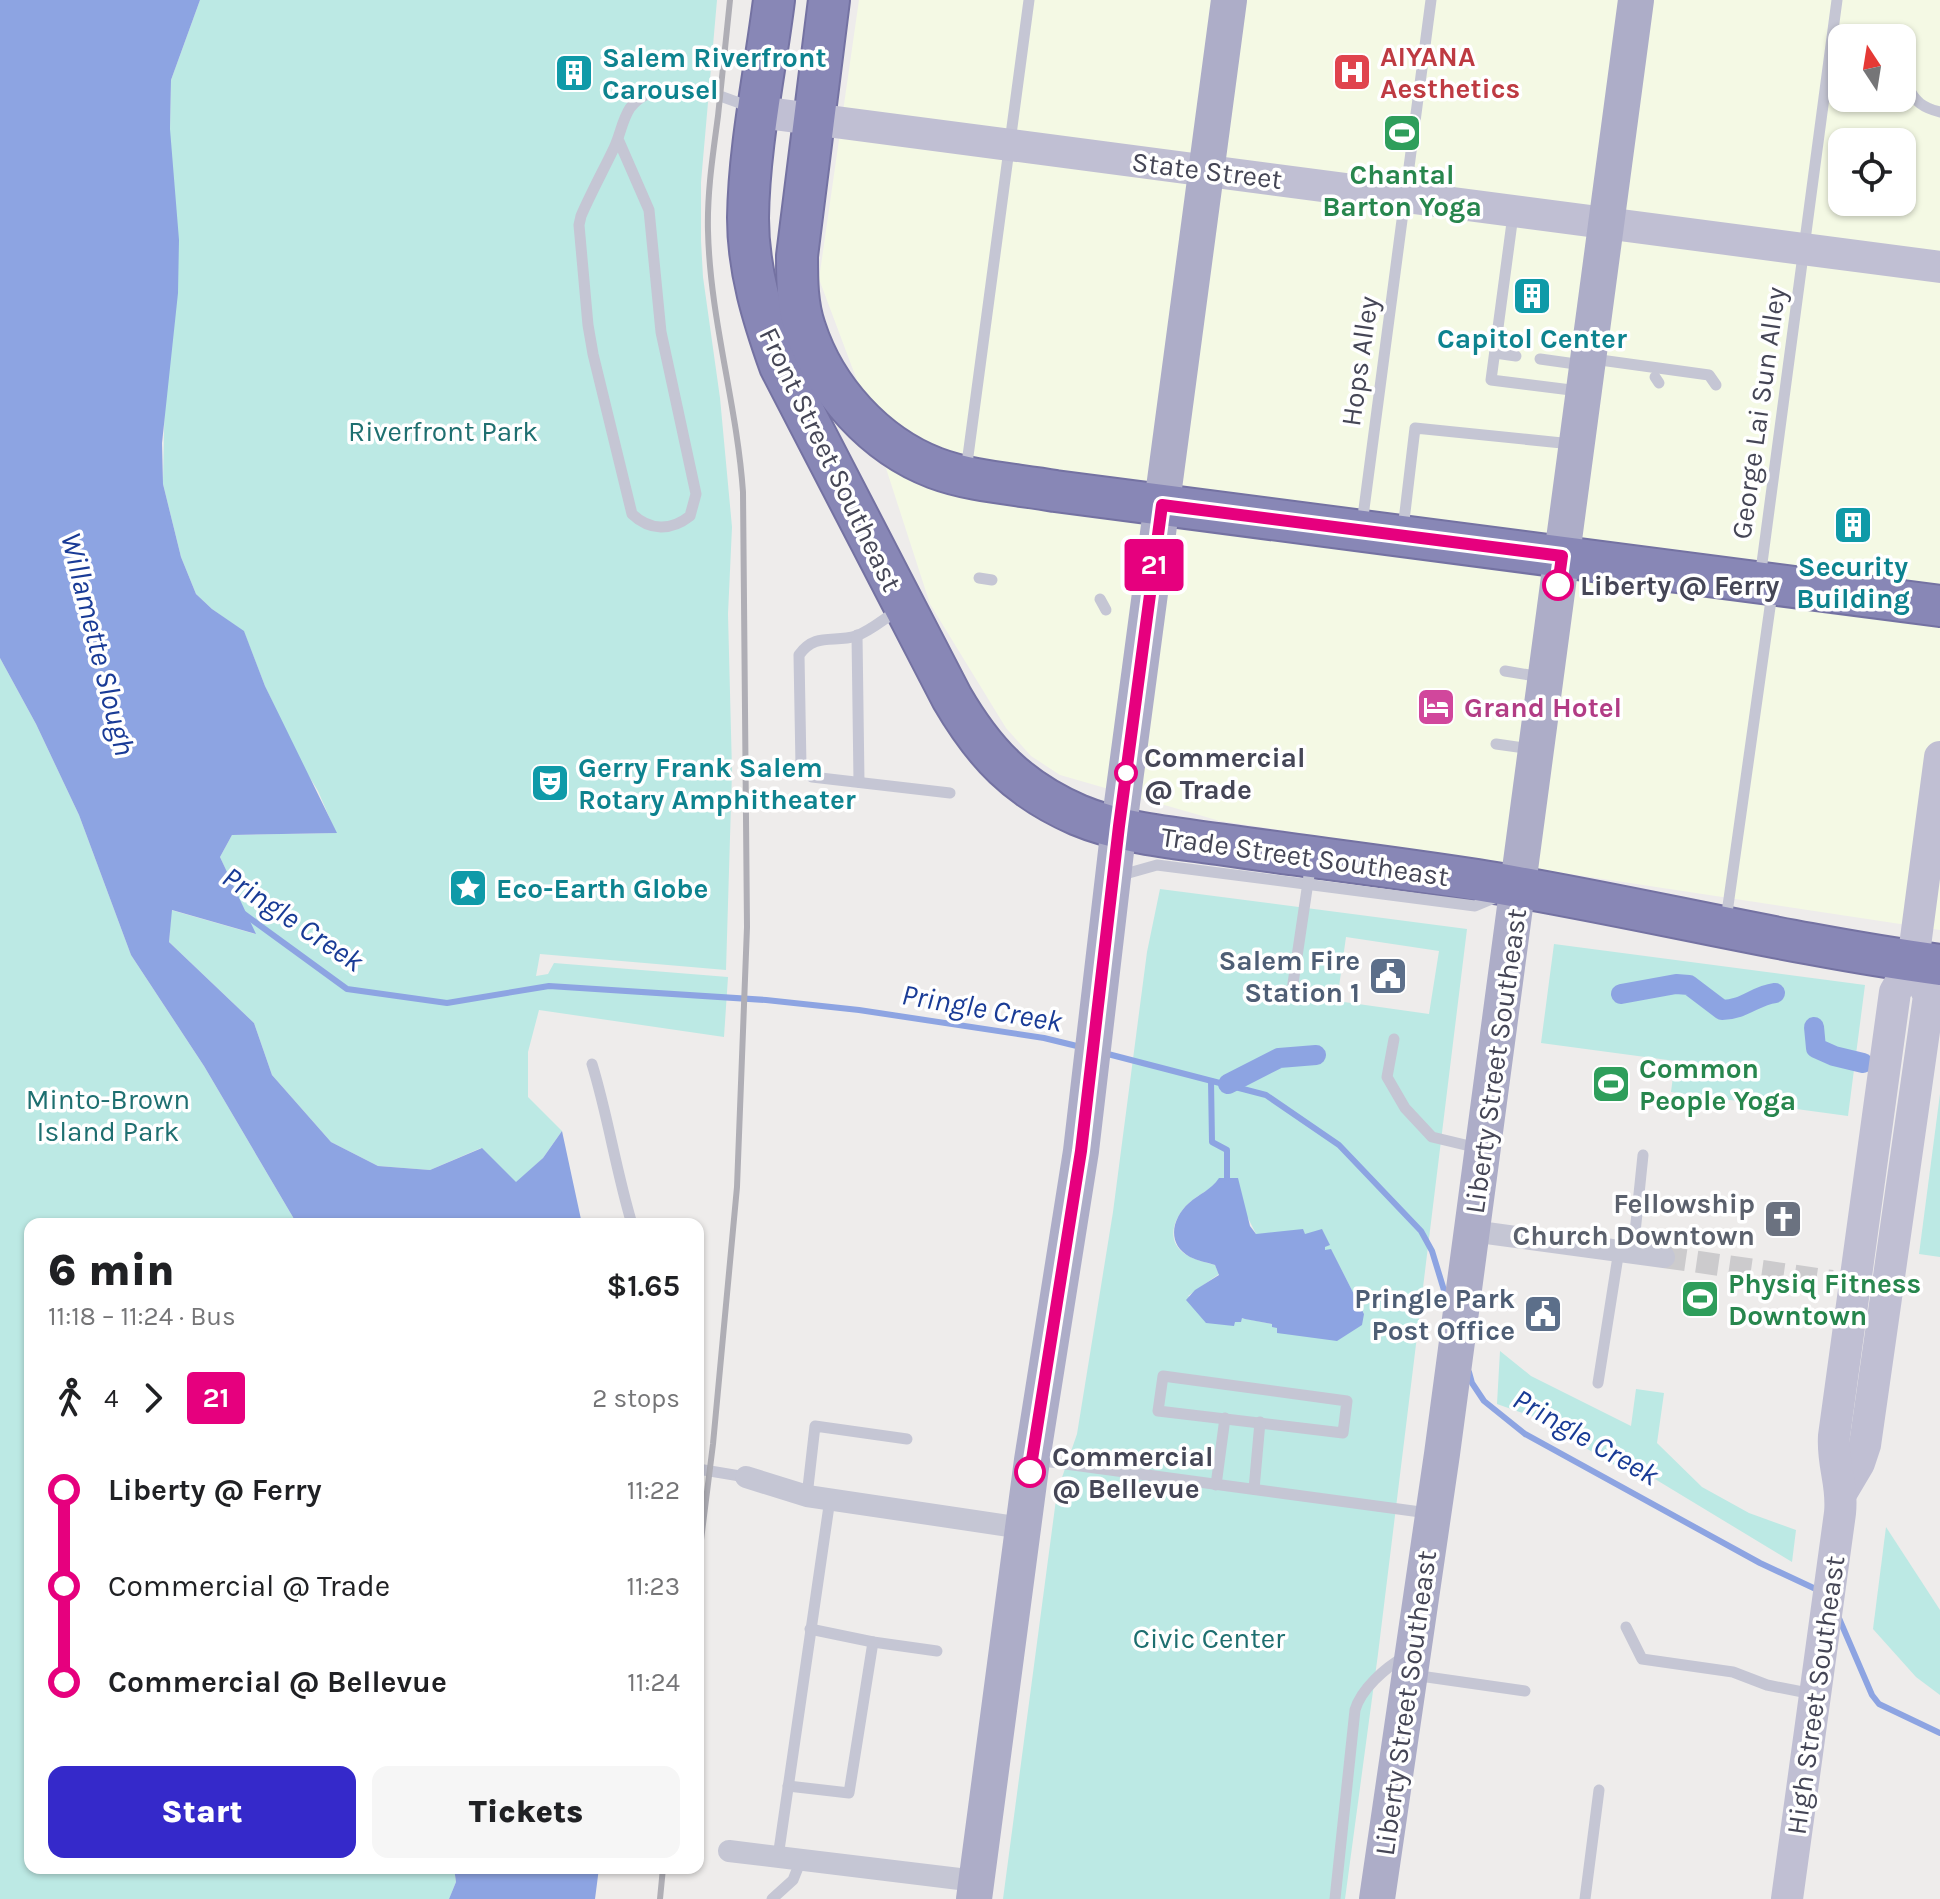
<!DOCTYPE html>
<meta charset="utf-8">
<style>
body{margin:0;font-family:Karla,sans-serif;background:#f6f6f6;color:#202124;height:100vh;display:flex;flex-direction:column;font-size:30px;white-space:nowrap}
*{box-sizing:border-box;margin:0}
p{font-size:26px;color:#757577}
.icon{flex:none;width:44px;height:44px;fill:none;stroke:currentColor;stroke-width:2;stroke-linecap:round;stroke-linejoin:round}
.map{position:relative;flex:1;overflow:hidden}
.sheet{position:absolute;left:24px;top:1218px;width:680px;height:656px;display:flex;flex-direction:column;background:#fff;border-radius:16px;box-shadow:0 2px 6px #0004}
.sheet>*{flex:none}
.badge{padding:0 16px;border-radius:6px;font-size:28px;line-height:52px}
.needle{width:52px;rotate:348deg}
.buttons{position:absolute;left:1828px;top:24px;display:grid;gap:16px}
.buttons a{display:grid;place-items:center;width:88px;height:88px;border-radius:16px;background:#fff;box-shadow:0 2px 6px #0004;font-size:40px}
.map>.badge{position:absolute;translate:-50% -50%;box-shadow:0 0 0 4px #fff}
.legs{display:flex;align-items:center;gap:12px;height:88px;padding:0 24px;font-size:26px}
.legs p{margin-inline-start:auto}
.headline{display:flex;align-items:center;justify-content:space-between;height:136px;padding:0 24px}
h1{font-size:44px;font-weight:800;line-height:60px}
.button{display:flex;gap:16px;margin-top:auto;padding:16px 24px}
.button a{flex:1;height:92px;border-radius:16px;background:#3529ca;color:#fff;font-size:32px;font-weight:800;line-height:92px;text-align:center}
.button a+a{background:#f6f6f6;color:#202124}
ul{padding:0 24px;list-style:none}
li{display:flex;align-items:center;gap:28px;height:96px;font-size:30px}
li i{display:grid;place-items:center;width:12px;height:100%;margin:0 10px;background:currentColor}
li i::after{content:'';width:20px;height:20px;margin:-10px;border:6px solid;border-radius:50%;background:#fff}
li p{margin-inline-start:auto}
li:first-child i{background:linear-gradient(#0000 50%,currentColor 0)}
li:last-child i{background:linear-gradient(currentColor 50%,#0000 0)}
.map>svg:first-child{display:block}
.commercial{fill:#f4f9e4;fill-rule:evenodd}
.green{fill:#bce9e4;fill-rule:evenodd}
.water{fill:#8da4e2}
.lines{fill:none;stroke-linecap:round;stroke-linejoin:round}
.stream{stroke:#8da4e2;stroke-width:6}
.canal{stroke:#8da4e2;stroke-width:20}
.street-tunnel{stroke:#cccbcd;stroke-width:22;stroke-dasharray:22 11;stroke-linecap:butt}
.highway-casing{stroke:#7472a2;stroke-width:44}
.lane{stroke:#c5c6d4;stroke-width:11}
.street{stroke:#c5c6d4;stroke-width:22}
.secondary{stroke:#c0bfd3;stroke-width:32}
.primary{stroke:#adadc8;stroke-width:36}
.highway{stroke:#8887b6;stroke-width:40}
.rail{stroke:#afaeb5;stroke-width:6}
.line-1-casing{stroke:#fff;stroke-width:18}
.line-1{stroke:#e6007e;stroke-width:12}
.stop-1-dot{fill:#fff;stroke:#e6007e;stroke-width:4}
.labels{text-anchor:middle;stroke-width:7;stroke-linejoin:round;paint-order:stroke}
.health-label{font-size:28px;font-weight:bold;fill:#be3a42;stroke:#fff;text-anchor:start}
.culture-label{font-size:28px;font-weight:bold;fill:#0d838f;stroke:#fff;text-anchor:start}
.street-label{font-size:28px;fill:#454656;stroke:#fff}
.leisure-label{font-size:28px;font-weight:bold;fill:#27864d;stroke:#fff;text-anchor:start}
.park-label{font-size:28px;fill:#1e6f70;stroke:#fff}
.stop-label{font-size:28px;font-weight:bold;fill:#454656;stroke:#fff;text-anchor:start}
.hotel-label{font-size:28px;font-weight:bold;fill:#b23c85;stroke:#fff;text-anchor:start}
.service-label{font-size:28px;font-weight:bold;fill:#4e5e75;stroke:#fff;text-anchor:end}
.worship-label{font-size:28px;font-weight:bold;fill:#5b616d;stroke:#fff;text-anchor:end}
.water-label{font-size:30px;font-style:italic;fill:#193b96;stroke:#fff}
</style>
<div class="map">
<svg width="1940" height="1899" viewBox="0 0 1940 1899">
<rect width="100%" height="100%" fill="#eeeceb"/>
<path class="commercial" d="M859,0h1081v930l-720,-109 -160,-46 -29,-19 -25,-28 -76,-124 -69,-213 -42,-112zM1842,38h60v60h-60zM1842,142h60v60h-60z"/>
<g class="green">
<path d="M200,0h517l-16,182v59l2,36 17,121 12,129 -4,87 4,157 -6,199 -186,-16 -4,22 12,-2 6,-11 174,14 -4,60 -185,-27 -11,42v45l34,34 -19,27 -27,25 -35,-35 -51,22 -52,-4 -47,-24 -59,-67 -18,-52 -85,-81 2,-32 84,24 -35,-77 12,-22 104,-2 -18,-42 -16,-26 -37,-79 -21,-54 -32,-23 -16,-15 -15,-37 -18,-73 8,-404z"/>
<path d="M0,658l36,66 43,91 52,140 73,111 93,158h-267v644h424l2,14 -7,17h-449z"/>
<path d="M1160,889l307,40 -89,725 -33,245h-342l54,-407 20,-58 36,-222 34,-260zM1346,937l93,14 -10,63 -92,-13zM1214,1185l34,33 8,16h48l25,11 -5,2 1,4 6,-1 33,64 -87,18v-5l-5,-3 -30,-6 -7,4 -47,-26 31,-22 -4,-9c-10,-3 -21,-5 -30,-11 -20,-13 -11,-37 3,-50 8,-8 18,-12 26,-19z"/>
<path d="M1554,944l311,41 -17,131 -177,-24 4,-31 -134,-18z"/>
<path d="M1940,1094v163l-21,-3z"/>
<path d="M1500,1351l31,25 100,50 5,-37 28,4 -7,50 45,44 47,26 47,17 -4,32 -147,-89 -33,-9 -75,-46 -40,-14z"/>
<path d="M1886,1527l54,83v85l-24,-18 -43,-48z"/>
</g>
<g class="water">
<path d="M0,0h200l-29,80 -1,49 9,111 -1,53 -16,150 1,41 18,73 15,37 16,15 32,22 21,55 72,147 -105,2 -12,22 36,77 -84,-24 -3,32 85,81 18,52 59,67 47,24 52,4 52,-22 34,34 27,-24 19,-27 20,93h-285l-93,-158 -73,-111 -52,-140 -43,-91 -36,-66z"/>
<path d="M1219,1178h19l12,48 6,8 47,-5 2,5 17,-5 8,16 -5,2v3l6,-1 33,65 -2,11 -25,16 -60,-8v-5l-5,-1v-3l-27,-5 -3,-1 -1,4h-6l-1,4 -28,-3 -20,-23 9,-10 24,-15 -4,-10c-9,-3 -17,-4 -25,-8 -24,-13 -18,-39 -1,-54 10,-9 22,-13 30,-25z"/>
<path d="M454,1868h145l-4,31h-146l7,-17z"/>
</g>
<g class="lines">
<g class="stream">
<path d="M244,914l103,75 100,14 102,-17 217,14 93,10 185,28 37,9"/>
<path d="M1104,1053l162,42 73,50 82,86 11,20 15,49"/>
<path d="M1211,1081l1,61 15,8v28"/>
<path d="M1469,1372l3,11 12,18 41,33 235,129 60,28"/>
<path d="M1838,1616l34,79 7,9 61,29"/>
</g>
<g class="canal">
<path d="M1621,994l55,-10 13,1 33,25c24,-1 32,-14 53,-17"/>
<path d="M1814,1027l2,21 18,8 29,7"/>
<path d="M1228,1084l51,-26 37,-3"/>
</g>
<path class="street-tunnel" d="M1664,1257l168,24"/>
<defs>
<g id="highway">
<path d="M774,0c-9,72 -25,146 -26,218 0,52 15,100 32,148l172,332c32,55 66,91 126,117 45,19 99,23 147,30 84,12 168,22 252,35 155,25 307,64 463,85"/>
<path d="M829,0l-32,256c0,24 0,49 8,72 20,62 70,117 130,140 37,14 81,16 120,23l885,115"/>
</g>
</defs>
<use href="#highway" class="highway-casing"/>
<g class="lane">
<path d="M1908,86c6,16 16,22 32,26"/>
<path d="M618,139l31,71 12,122 35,162 -6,22c-19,15 -40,15 -58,-2l-39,-160 -5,-29 -9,-100 2,-9c10,-23 22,-45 33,-68 6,-12 8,-28 16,-40 27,-35 90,-15 122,1"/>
<path d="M1513,215l-22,165 88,11"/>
<path d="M1495,353l21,3"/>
<path d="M1540,359l43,6"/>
<path d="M1593,359l116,16 7,10"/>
<path d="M1655,377l4,6"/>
<path d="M966,471l63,-471"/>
<path d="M1362,524l69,-524"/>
<path d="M1403,529l12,-101 157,16"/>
<path d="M979,578l13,2"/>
<path d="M1760,578l77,-578"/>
<path d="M1100,599l6,11"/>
<path d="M900,609c-14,8 -29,22 -44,27 -22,7 -41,-4 -57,19l2,111 11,11 138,16"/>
<path d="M857,635l2,147"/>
<path d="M1505,671l36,6"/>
<path d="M1496,744l35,5"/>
<path d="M1118,876l39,-11 318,41 24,-10"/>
<path d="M1726,920l46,-327"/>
<path d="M1291,997l20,-135"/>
<path d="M1394,1039l-7,38 18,31 27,29 46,11"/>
<path d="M592,1064c16,52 24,107 40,160"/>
<path d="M1633,1252l10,-97"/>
<path d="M1163,1376l184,25 -4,32 -185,-22z"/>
<path d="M1598,1383l21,-133"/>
<path d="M1036,1460l392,53"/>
<path d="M698,1469l48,8"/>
<path d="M1216,1485l9,-67"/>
<path d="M1254,1489l6,-67"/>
<path d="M807,1496l8,-70 92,13"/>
<path d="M1626,1627l16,32 91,13 34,13 46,9"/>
<path d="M873,1642l64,9"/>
<path d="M1413,1675l112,16"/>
<path d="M788,1786l61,7 24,-151 -63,-13"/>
<path d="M778,1857l52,-358"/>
<path d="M772,1899l21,-19 8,-20"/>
<path d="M1335,1899l20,-189c6,-21 30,-42 49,-53"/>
<path d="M1585,1899l14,-109"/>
</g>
<g class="street">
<path d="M1472,1231l192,26"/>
<path d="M746,1477l61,19 216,32"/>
<path d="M729,1851l247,30"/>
</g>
<g class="secondary">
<path d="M759,112l1181,155"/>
<path d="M1843,1490l16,-27 6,-18 64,-449 -16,-35"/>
<path d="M1787,1899l53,-386c3,-29 -8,-48 -6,-77l61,-444 18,-31 27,-204"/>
</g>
<g class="primary">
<path d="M974,1899l58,-439 49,-309 38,-325 110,-826"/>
<path d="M1377,1899l65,-445 194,-1454"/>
</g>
<use href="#highway" class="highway"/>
<g class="rail">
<path d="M698,1564l15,-120 24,-257 10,-260 -4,-435c-6,-87 -33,-173 -35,-261 -1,-39 5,-77 10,-115 4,-39 8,-77 12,-116"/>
<path d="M660,1899l3,-31"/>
</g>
</g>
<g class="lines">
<defs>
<path id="line-1" d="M1030,1472l51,-321 38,-325 43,-321 400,51 -4,29"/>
</defs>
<use href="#line-1" class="line-1-casing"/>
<use href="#line-1" class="line-1"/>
</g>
<defs>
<symbol id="hospital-square" viewBox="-11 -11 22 22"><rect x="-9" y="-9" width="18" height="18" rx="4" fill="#e0444e" stroke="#fff"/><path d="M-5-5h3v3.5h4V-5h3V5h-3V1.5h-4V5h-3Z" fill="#fff"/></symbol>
<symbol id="building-square" viewBox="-11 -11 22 22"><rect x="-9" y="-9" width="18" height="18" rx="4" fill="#0f9aa8" stroke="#fff"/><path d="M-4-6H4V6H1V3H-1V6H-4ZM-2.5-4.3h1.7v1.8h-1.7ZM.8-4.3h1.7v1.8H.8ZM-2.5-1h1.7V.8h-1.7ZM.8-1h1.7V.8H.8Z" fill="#fff"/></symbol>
<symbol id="stadium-square" viewBox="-11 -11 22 22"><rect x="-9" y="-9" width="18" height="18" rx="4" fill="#2e9e5b" stroke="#fff"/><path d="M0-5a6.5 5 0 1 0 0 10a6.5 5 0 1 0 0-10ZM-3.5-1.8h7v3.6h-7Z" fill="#fff"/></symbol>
<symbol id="hotel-square" viewBox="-11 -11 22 22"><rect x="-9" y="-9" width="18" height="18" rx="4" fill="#d1479c" stroke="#fff"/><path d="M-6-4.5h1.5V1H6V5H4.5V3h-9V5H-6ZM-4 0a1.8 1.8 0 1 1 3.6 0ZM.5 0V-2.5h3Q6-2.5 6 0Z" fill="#fff"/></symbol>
<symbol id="theatre-square" viewBox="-11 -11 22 22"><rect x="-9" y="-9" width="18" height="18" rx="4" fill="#0f9aa8" stroke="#fff"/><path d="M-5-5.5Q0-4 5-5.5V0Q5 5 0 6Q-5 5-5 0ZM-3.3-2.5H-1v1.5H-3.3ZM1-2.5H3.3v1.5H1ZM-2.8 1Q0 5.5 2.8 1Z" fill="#fff"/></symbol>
<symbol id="sight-square" viewBox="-11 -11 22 22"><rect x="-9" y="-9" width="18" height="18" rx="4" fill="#0f9aa8" stroke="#fff"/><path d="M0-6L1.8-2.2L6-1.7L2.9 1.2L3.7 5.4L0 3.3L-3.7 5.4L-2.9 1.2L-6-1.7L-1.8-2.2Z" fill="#fff"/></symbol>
<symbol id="civic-square" viewBox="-11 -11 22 22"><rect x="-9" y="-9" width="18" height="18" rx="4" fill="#5c6f8a" stroke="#fff"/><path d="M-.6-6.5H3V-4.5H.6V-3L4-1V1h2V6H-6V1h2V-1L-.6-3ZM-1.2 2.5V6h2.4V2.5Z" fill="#fff"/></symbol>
<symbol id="church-square" viewBox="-11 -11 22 22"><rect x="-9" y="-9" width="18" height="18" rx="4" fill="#6b7280" stroke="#fff"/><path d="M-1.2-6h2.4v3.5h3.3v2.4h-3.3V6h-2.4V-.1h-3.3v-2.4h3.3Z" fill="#fff"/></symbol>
</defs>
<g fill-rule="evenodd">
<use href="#hospital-square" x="1330" y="50" width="44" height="44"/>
<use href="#building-square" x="552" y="51" width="44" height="44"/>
<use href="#stadium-square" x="1380" y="111" width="44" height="44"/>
<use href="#building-square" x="1510" y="274" width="44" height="44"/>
<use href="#building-square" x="1831" y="503" width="44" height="44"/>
<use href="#hotel-square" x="1414" y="685" width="44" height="44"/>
<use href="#theatre-square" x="528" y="761" width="44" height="44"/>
<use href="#sight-square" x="446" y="866" width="44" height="44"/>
<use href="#civic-square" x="1366" y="954" width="44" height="44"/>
<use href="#stadium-square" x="1589" y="1062" width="44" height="44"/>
<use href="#church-square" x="1761" y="1197" width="44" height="44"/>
<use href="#stadium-square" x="1678" y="1277" width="44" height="44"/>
<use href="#civic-square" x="1521" y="1292" width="44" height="44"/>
</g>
<g class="stop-1-dot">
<circle cx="1558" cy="585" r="14"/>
<circle cx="1126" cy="773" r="10"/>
<circle cx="1030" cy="1472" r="14"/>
</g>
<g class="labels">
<g class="health-label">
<text x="1380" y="66">AIYANA<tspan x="1380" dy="32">Aesthetics</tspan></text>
</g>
<g class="culture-label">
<text x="602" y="67">Salem Riverfront<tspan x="602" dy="32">Carousel</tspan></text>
<text x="1532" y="348" text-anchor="middle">Capitol Center</text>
<text x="1853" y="576" text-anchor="middle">Security<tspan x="1853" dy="32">Building</tspan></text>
<text x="578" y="777">Gerry Frank Salem<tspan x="578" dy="32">Rotary Amphitheater</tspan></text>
<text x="496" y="898">Eco-Earth Globe</text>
</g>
<g class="street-label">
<text transform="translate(1207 170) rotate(7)" y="10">State Street</text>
<text transform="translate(1359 361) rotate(-82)" y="10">Hops Alley</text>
<text transform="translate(1758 413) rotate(-82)" y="10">George Lai Sun Alley</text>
<text transform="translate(831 459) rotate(64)" y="10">Front Street Southeast</text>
<text transform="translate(1305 856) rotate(8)" y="10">Trade Street Southeast</text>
<text transform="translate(1495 1061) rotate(-82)" y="10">Liberty Street Southeast</text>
<text transform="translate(1815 1695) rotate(-82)" y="10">High Street Southeast</text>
<text transform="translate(1405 1703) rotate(-82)" y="10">Liberty Street Southeast</text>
</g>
<g class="leisure-label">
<text x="1402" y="184" text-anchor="middle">Chantal<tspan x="1402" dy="32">Barton Yoga</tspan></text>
<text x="1639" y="1078">Common<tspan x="1639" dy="32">People Yoga</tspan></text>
<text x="1728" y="1293">Physiq Fitness<tspan x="1728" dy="32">Downtown</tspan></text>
</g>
<g class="park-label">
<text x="443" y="441">Riverfront Park</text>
<text x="108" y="1109">Minto-Brown<tspan x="108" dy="32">Island Park</tspan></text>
<text x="1209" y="1648">Civic Center</text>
</g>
<g class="stop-label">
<text x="1580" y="595">Liberty @ Ferry</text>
<text x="1144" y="767">Commercial<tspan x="1144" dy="32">@ Trade</tspan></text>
<text x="1052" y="1466">Commercial<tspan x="1052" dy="32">@ Bellevue</tspan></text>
</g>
<g class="hotel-label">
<text x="1464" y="717">Grand Hotel</text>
</g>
<g class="service-label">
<text x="1360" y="970">Salem Fire<tspan x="1360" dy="32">Station 1</tspan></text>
<text x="1515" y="1308">Pringle Park<tspan x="1515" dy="32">Post Office</tspan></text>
</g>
<g class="worship-label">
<text x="1755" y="1213">Fellowship<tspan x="1755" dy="32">Church Downtown</tspan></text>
</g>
<g class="water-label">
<text transform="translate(98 644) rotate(76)" y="10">Willamette Slough</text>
<text transform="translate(293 919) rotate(34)" y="10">Pringle Creek</text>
<text transform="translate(982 1008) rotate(10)" y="10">Pringle Creek</text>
<text transform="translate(1586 1437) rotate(30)" y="10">Pringle Creek</text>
</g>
</g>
</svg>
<div class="buttons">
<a><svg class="needle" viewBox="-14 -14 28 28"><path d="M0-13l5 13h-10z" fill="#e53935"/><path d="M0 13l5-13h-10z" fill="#757577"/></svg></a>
<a><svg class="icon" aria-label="locate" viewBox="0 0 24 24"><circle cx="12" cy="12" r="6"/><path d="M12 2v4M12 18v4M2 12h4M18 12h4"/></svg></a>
</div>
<b class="badge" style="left:1154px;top:565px;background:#e6007e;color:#fff">21</b>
<section class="sheet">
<div class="headline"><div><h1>6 min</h1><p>11:18 – 11:24 · Bus</p></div><b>$1.65</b></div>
<div class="legs"><svg class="icon" aria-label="walk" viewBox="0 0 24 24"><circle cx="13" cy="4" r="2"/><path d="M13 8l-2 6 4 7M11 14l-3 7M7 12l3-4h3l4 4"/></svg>4<svg class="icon" aria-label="forward" viewBox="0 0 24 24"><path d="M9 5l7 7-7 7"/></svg><b class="badge" style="background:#e6007e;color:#fff">21</b><p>2 stops</p></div>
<ul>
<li><i style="color:#e6007e"></i><b>Liberty @ Ferry</b><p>11:22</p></li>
<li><i style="color:#e6007e"></i><span>Commercial @ Trade</span><p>11:23</p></li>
<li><i style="color:#e6007e"></i><b>Commercial @ Bellevue</b><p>11:24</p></li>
</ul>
<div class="button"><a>Start</a><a>Tickets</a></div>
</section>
</div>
